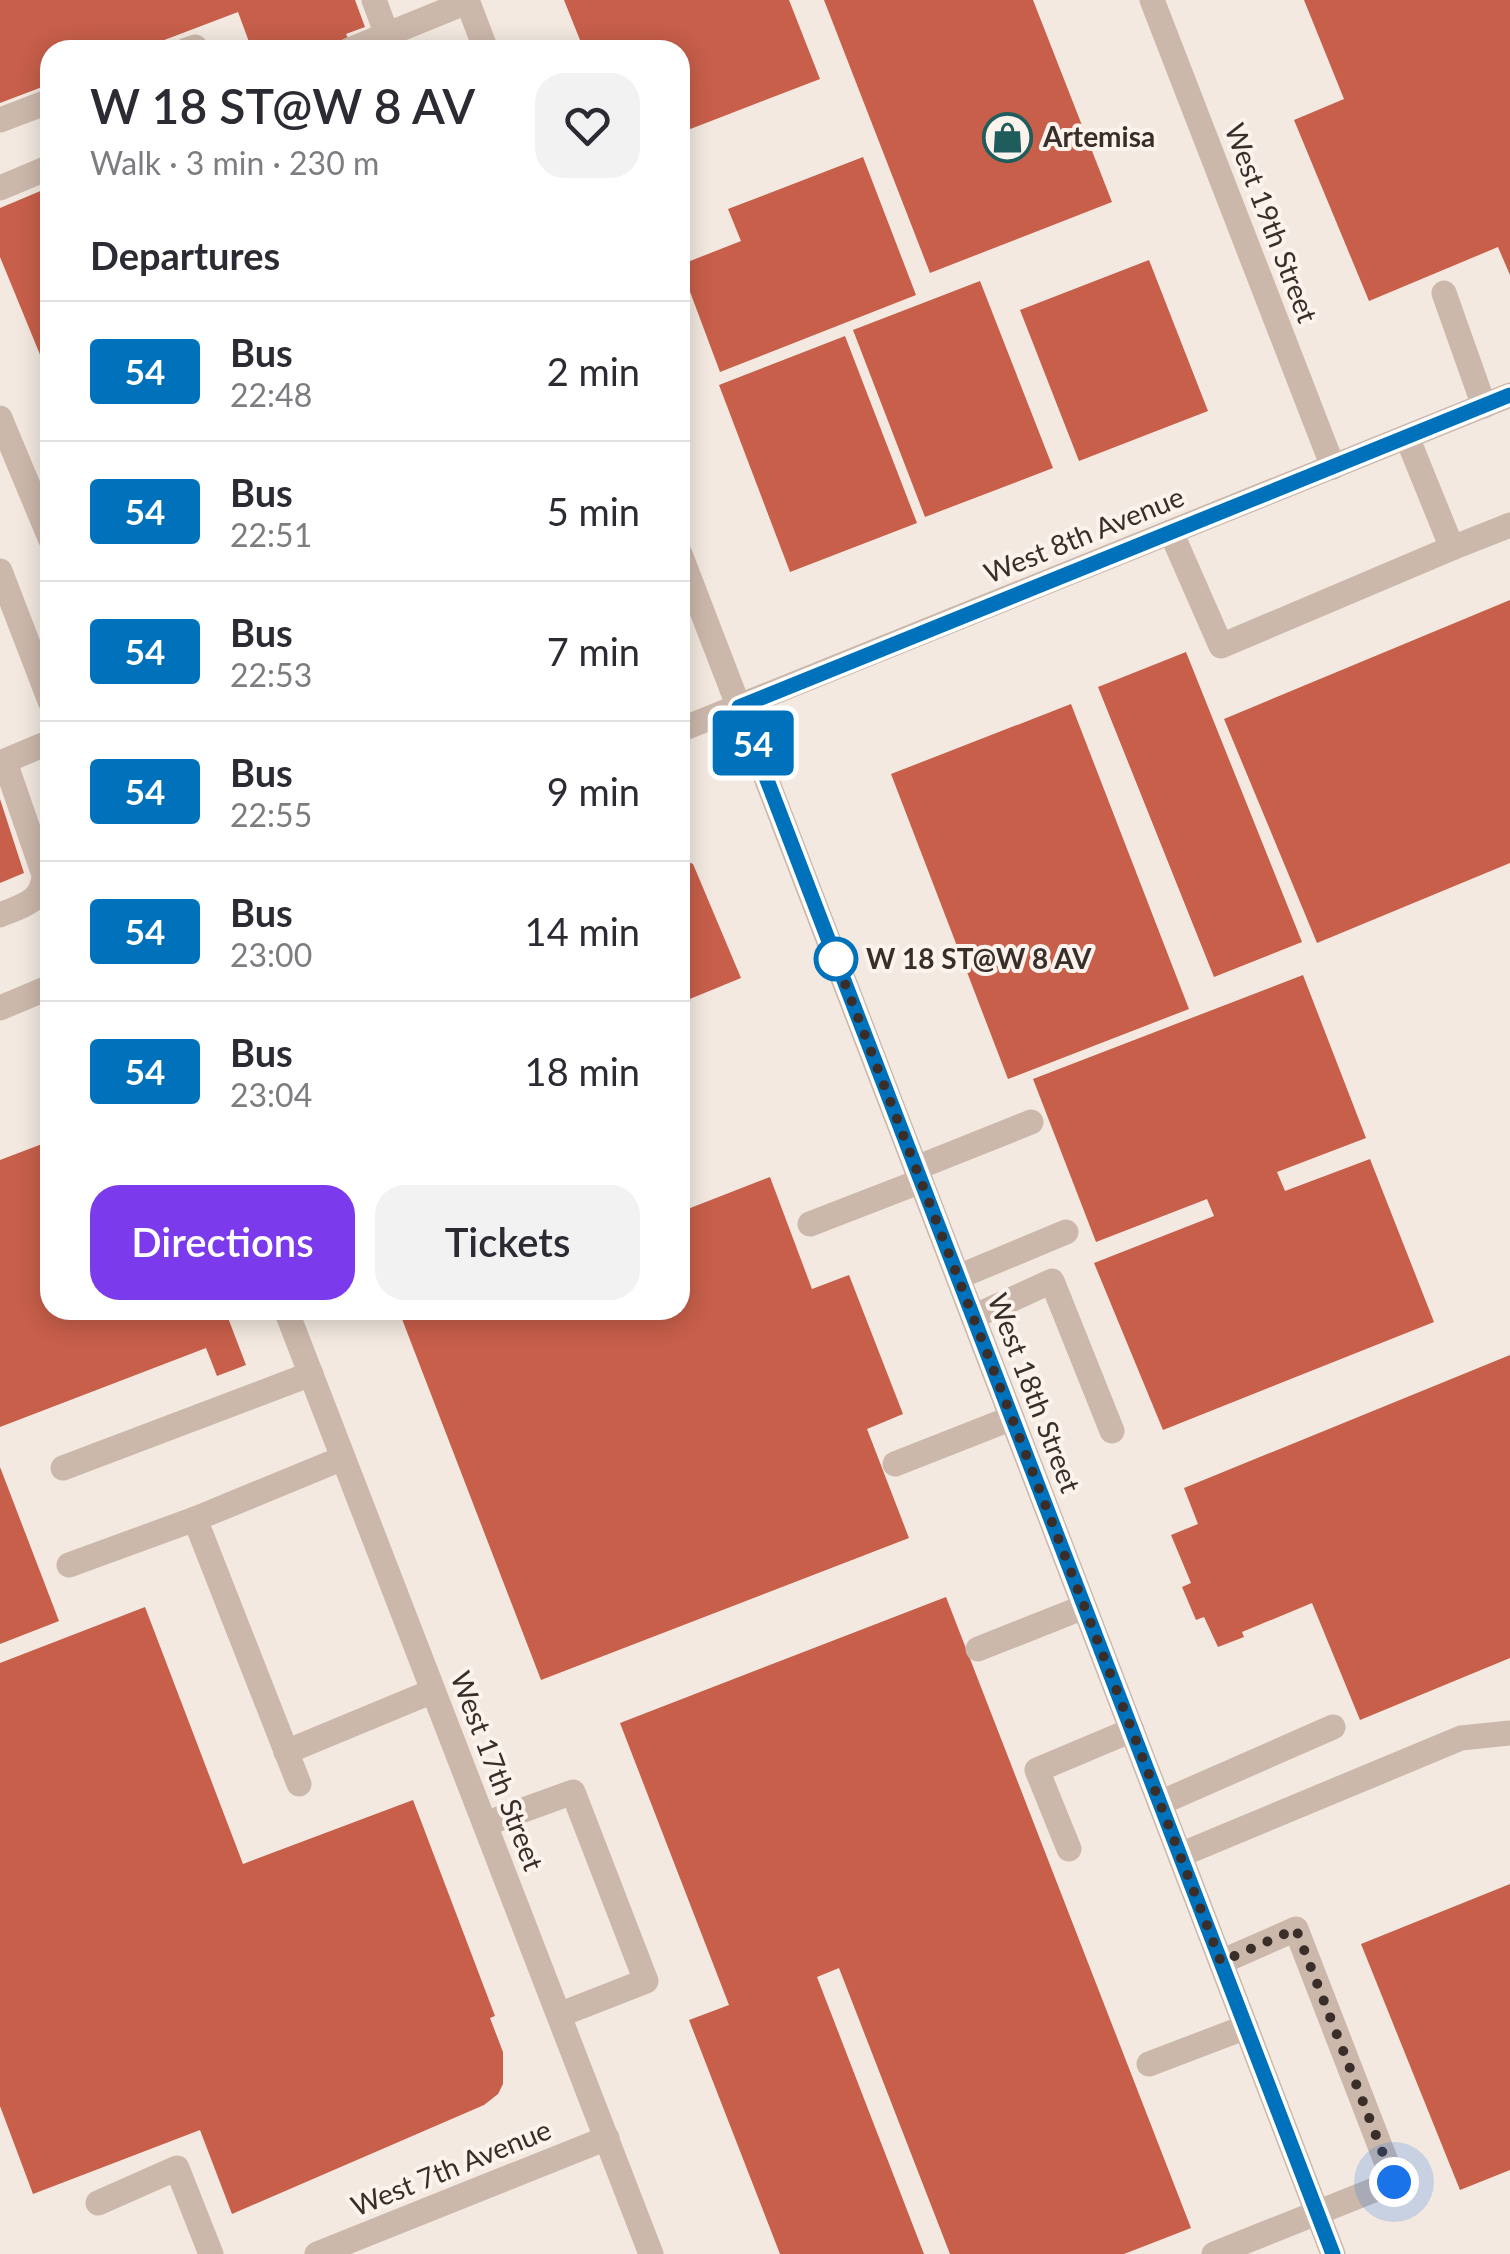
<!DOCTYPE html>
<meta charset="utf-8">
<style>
body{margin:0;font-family:Lato,sans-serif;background:#f2f2f3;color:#2b2b33;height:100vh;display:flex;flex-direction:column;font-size:38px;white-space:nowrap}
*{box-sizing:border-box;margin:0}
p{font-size:32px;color:#7c7c81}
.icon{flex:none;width:55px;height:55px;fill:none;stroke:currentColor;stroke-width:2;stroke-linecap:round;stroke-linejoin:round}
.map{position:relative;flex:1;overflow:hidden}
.side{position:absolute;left:40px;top:40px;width:650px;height:1280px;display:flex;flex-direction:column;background:#fff;border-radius:30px;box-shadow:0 5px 25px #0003}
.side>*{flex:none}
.badge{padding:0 20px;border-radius:8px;font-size:35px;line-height:65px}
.you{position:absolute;width:50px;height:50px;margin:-25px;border:8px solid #fff;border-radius:50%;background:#1a73e8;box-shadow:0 0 0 15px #1a73e833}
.map>.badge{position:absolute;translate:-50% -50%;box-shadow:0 0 0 5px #fff}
h2{padding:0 50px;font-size:38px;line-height:90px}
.round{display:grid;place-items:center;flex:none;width:105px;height:105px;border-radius:30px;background:#f2f2f3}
.headline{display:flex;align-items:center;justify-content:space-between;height:170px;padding:0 50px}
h1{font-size:48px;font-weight:600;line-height:75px}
.cta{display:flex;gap:20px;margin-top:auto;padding:20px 50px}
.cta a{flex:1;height:115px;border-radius:30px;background:#7c3aed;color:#fff;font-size:40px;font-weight:600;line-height:115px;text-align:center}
.cta a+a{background:#f2f2f3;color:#2b2b33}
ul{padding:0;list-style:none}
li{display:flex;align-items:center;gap:30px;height:140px;padding:0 50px;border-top:2px solid #e1e1e2}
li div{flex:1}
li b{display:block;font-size:38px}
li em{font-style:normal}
li .badge{min-width:110px;font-weight:700;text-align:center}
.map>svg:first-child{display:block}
.building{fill:#c75f4a}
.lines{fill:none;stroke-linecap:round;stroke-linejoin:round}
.minor{stroke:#ccb8ab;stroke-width:25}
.line-casing{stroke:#fff;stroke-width:22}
.line{stroke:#0072bc;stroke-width:15}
.walk{stroke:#3a2e2a;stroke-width:10;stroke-dasharray:0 18}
.stop-dot{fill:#fff;stroke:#0072bc;stroke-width:5}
.labels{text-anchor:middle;stroke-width:8;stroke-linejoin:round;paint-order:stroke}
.poi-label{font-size:28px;font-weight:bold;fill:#3a2e2a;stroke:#fbf3ec;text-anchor:start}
.street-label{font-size:28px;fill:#3a2e2a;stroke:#fbf3ec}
.stop-label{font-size:28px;font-weight:bold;fill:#3a2e2a;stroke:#fbf3ec;text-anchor:start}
</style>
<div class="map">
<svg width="1510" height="2254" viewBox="0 0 1510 2254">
<rect width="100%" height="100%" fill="#f3e9e0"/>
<g class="building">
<path d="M0,0h355l10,27 -19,7 4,8 -21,8h-77l-14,-38 -100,38h-88v34l-50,19z"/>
<path d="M564,0h225l31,79 -140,54v-83h-96z"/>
<path d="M824,0h209l79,202 -182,71z"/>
<path d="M1304,0h206v275l-12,-28 -129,54 -75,-181 50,-21z"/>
<path d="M863,157l53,138 -196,77 -40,-107 61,-24 -13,-32z"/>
<path d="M50,187v192l-50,-122v-49z"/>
<path d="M1149,260l59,151 -129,50 -59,-151z"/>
<path d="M980,281l73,187 -128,49 -72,-187z"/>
<path d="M845,336l72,187 -127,49 -71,-187z"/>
<path d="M1510,600v263l-193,80 -93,-224z"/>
<path d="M1186,652l116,290 -88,35 -116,-290z"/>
<path d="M1071,704l118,305 -181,70 -117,-305z"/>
<path d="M0,799l24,74 -24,10z"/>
<path d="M680,858l13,6 48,114 -61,25z"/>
<path d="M1303,975l63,163 -89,34 8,19 85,-32 64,163 -271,108 -69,-167 120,-47 -7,-17 -111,43 -63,-163z"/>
<path d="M50,1141v169h175l21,55 -29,11 -11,-28 -206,79v-267z"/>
<path d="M770,1177l42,112 37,-14 54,139 -36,15 42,109 -368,142 -139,-361 25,-9h253v-98z"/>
<path d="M1510,1355v303l-150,62 -48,-117 -70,29 2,5 -26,10 -14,-30 -8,3 -14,-33 9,-4 -20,-48 27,-11 -14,-36z"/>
<path d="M0,1467l59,154 -59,23z"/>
<path d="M946,1597l245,631 -67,26h-174l-111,-286 -22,9 107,277h-144l-91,-234 40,-15 -109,-282z"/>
<path d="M145,1607l98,257 170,-64 82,216 -5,2 13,34v32l-5,10 -14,11 -252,109 -32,-84 -167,64 -33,-88v-443z"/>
<path d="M1510,1884v286l-50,20 -99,-246z"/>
</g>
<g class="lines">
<g class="minor">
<path d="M374,0l13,35"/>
<path d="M467,0l19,50"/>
<path d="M1152,0l181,467"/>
<path d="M186,50l9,-3 1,3"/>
<path d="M349,50l118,-48"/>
<path d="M0,120l50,-19"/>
<path d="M0,188l50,-21"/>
<path d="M1444,293l40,113"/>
<path d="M0,418l50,120"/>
<path d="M1407,437l45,111 58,-23"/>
<path d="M1171,532l50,114 231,-98"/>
<path d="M680,554l653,1700"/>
<path d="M0,571l50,130"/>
<path d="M680,730l830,-335"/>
<path d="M0,763l50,-21"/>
<path d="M0,915c22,-9 43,-13 44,-40l-39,-113"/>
<path d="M0,1008l50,-21"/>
<path d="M916,1168l115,-46"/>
<path d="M810,1224l111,-43"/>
<path d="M958,1277l108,-45"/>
<path d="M286,1310l365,944"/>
<path d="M973,1317l79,-36 60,150"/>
<path d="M895,1464l117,-46"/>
<path d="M63,1468l248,-94"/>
<path d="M195,1519l104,265"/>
<path d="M69,1565l126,-46 148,-61"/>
<path d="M978,1649l106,-42"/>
<path d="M286,1752l147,-61"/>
<path d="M1160,1803l173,-76"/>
<path d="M485,1824l88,-32 73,189 -87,34"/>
<path d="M1069,1849l-32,-79 95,-40"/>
<path d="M1180,1855l281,-117 49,-5"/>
<path d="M1149,2064l97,-37"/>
<path d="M98,2203l79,-35 34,86"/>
<path d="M317,2254l290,-116"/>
<path d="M1214,2254l180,-72 -98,-253 -75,33"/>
</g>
</g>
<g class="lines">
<defs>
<path id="line" d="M1333,2254l-594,-1547 771,-312"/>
</defs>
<use href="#line" class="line-casing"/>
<use href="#line" class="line"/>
<path class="walk" d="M836,959l-2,-4 387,1007 75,-33 98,253"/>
</g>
<defs>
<symbol id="shop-ring" viewBox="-11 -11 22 22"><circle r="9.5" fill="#fbf3ec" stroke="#1f5c5c" stroke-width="1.5"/><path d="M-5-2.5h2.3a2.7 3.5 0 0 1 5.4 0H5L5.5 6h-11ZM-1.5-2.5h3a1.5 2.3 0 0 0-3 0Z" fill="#1f5c5c"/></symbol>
</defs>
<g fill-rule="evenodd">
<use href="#shop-ring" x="980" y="110" width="55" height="55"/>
</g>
<circle class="stop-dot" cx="836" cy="959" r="20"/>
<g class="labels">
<g class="poi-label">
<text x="1043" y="147">Artemisa</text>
</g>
<g class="street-label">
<text transform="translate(1271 223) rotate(69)" y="10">West 19th Street</text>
<text transform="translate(1084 535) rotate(-22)" y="10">West 8th Avenue</text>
<text transform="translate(1034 1393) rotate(69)" y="10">West 18th Street</text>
<text transform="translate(497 1771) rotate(69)" y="10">West 17th Street</text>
<text transform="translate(451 2168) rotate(-22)" y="10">West 7th Avenue</text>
</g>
<g class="stop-label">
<text x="866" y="969">W 18 ST@W 8 AV</text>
</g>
</g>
</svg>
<div class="you" style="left:1394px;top:2182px"></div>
<b class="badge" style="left:753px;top:743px;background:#0072bc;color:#fff">54</b>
<section class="side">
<div class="headline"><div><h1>W 18 ST@W 8 AV</h1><p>Walk · 3 min · 230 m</p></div><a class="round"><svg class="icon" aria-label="heart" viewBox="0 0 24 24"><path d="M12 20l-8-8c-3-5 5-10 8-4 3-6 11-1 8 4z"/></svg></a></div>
<h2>Departures</h2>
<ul>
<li><span class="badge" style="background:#0072bc;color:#fff">54</span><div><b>Bus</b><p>22:48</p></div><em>2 min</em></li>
<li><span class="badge" style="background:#0072bc;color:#fff">54</span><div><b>Bus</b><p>22:51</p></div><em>5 min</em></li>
<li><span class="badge" style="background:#0072bc;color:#fff">54</span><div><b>Bus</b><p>22:53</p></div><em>7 min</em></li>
<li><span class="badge" style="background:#0072bc;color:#fff">54</span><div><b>Bus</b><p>22:55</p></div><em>9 min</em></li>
<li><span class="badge" style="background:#0072bc;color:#fff">54</span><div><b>Bus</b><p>23:00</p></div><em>14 min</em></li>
<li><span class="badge" style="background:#0072bc;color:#fff">54</span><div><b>Bus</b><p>23:04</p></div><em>18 min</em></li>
</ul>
<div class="cta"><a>Directions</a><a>Tickets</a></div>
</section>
</div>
